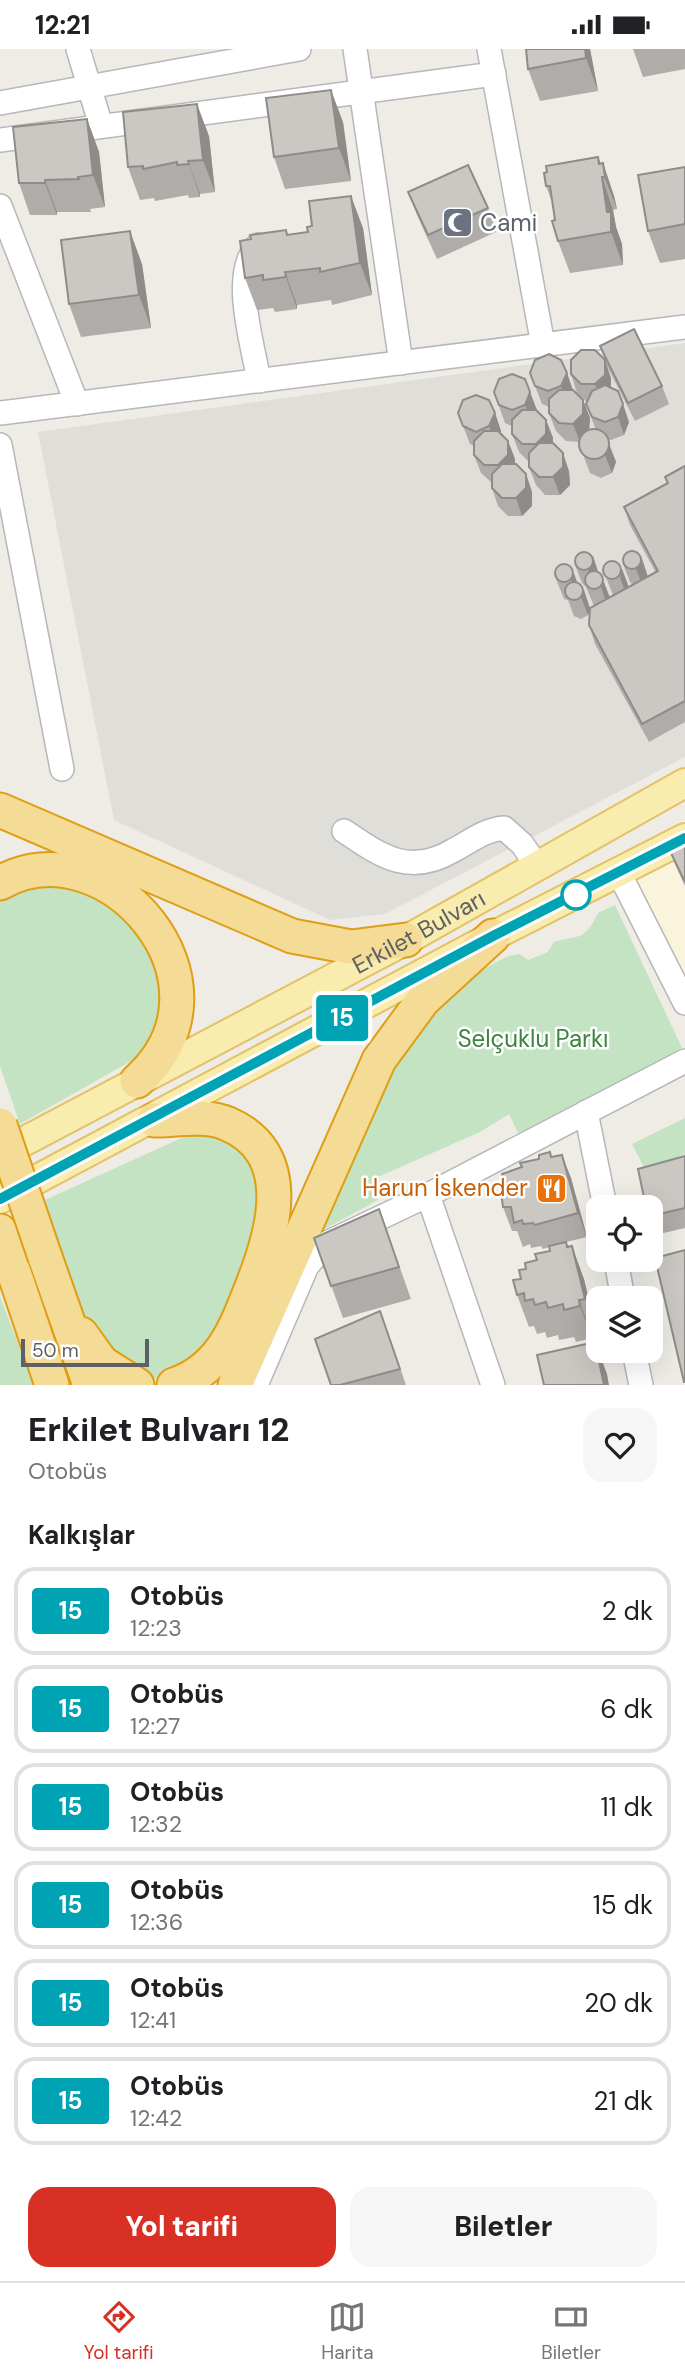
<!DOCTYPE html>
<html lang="tr">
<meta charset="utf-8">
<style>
body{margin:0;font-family:"DM Sans",sans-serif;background:#f6f6f6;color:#202124;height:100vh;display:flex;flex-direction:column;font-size:26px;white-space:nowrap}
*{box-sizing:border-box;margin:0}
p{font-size:23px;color:#757577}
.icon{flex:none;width:38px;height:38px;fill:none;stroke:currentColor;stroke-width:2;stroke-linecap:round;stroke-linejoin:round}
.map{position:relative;height:1336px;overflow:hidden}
.drawer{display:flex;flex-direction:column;background:#fff;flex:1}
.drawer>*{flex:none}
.badge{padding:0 14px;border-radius:5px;font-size:24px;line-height:46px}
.fabs{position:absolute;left:586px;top:1146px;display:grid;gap:14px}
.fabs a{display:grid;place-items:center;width:77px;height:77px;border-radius:14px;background:#fff;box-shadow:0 7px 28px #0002;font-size:35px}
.scale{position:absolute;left:21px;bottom:18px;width:128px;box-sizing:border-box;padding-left:7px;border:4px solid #5d6064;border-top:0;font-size:19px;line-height:24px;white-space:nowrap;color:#5d6064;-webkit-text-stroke:5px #fff;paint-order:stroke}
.map>.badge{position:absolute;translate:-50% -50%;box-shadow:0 0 0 4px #fff}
h2{padding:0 28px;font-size:26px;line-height:63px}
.round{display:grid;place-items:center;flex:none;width:74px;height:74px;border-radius:21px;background:#f6f6f6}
.head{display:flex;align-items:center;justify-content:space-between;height:119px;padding:0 28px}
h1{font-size:33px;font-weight:800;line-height:52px}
.cta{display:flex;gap:14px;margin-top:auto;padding:14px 28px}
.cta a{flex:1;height:80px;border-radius:21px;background:#d93025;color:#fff;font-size:28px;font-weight:800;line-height:80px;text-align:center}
.cta a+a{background:#f6f6f6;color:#202124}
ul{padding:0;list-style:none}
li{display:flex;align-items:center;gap:21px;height:88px;margin:0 14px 10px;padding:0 14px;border:4px solid #e0e0e0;border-radius:21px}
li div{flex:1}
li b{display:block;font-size:26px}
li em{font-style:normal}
li .badge{min-width:77px;font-weight:700;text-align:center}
.status{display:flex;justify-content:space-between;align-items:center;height:49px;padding:0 35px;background:#fff;direction:ltr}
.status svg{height:19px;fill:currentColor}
.dock{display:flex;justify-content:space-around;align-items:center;height:98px;border-top:2px solid #e0e0e0;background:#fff;font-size:19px;color:#757577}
.dock a{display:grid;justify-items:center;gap:4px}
.dock .on{color:#d93025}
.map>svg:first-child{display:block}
.commercial{fill:#fbf4dc}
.industrial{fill:#dfded9}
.green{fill:#c3e3c3}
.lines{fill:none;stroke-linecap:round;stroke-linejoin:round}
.minor-casing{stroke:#b5b7ba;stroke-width:26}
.major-casing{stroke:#e5c166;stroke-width:32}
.highway-casing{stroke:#df9e14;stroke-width:37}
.minor{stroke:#fff;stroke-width:23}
.major{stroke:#f8ecaf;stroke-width:28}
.highway{stroke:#f4db96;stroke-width:33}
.highway-bridge-casing{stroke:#df9e14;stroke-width:37;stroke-linecap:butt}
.highway-bridge{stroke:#f4db96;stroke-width:33}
.wall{fill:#afaca9}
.shaded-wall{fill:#8e8c89}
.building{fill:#cbc8c4;stroke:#8e8c89;stroke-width:2}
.line-casing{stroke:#fff;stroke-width:16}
.line{stroke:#00a3b4;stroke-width:10}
.stop-dot{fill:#fff;stroke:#00a3b4;stroke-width:3.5}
.labels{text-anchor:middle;stroke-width:5;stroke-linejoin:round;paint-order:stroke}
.worship-label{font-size:24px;fill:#5b616d;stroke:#fff;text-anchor:start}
.street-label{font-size:24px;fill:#5d6064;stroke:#fff}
.park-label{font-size:24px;fill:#3d8340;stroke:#fff}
.food-label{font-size:24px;fill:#c56008;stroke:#fff;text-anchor:end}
</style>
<div class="status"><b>12:21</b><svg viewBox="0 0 49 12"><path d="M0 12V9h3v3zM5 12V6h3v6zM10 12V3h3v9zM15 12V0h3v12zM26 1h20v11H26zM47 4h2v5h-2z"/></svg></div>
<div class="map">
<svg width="685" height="1336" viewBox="0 0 685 1336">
<rect width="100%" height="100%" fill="#eeece5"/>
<path class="commercial" d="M685,772v180l-70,-139z"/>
<path class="industrial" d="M685,294v414l-300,157 -55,6 -216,-100 -76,-388z"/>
<g class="green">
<path d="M58,830l72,38 39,71 -24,65 -125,71 -20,-58v-173z"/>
<path d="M615,856l67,143 -163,87 -10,-21 -29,18 -109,48 7,20 -61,33 86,-199 71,-60 34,-18 12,-2 8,6 20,-8 6,-10c26,-8 30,0 44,-29z"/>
<path d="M685,1069v36l-38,19 -15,-29z"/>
<path d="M197,1082l47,14 24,53 -51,144 -55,37h-18l-37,-19 -26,-49 -36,-111z"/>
<path d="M0,1247l34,89h-34z"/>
</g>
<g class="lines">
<defs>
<g id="minor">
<path d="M78,0l23,77"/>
<path d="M355,0l46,314"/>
<path d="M489,0l54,296"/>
<path d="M0,54l299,-54"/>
<path d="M0,91l494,-66"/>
<path d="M0,157l77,198"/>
<path d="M258,196c-28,29 -5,99 1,136"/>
<path d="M0,364l685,-86"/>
<path d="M0,396l62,324"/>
<path d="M344,782c37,25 65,46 110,19 17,-9 30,-20 50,-22l18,16 15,22"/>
<path d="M619,824l66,130"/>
<path d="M586,1063l19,95"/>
<path d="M428,1146l65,190"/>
<path d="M616,1211l7,39"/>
<path d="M634,1302l7,34"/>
<path d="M256,1336l51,-119 20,-23 101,-48 257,-134"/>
</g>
<g id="major">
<path id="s1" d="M0,1105l406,-214 279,-157"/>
<path d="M0,1150l493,-263 192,-98"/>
</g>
<g id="highway">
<path d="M0,761l292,126 59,11 55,-7"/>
<path d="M0,834c105,-61 247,100 137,198"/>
<path d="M154,1071c22,0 53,-6 74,4 68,29 46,107 25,160 -17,43 -31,85 -79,101"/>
<path d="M0,1182l52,154"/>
<path d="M45,1208l45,128"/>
<path d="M81,1285l21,29 35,22"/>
<path d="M235,1336l144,-325 44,-60 70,-64"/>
</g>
</defs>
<use href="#minor" class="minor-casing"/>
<use href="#major" class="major-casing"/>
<use href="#highway" class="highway-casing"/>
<use href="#minor" class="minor"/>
<use href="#major" class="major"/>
<use href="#highway" class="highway"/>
<defs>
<path id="highway-bridge" d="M0,1076l45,132"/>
</defs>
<use href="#highway-bridge" class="highway-bridge-casing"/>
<use href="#highway-bridge" class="highway-bridge"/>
</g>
<g class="wall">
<path d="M526,0h64l8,42 -58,10 -12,-32z"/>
<path d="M633,0h52v20l-42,8z"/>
<path d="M87,70l12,33 6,55 -15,2 1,3h-34v3h-27l-11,-32z"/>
<path d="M343,73l8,59 -66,8 -11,-32z"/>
<path d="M209,87l6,56 -15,2v3l-11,1 -1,-3 -33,6 -1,-3 -14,2 -12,-33z"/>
<path d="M603,114l11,33 3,13 -4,1 3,17 6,17 1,21 -53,8 -12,-32 -6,-39 -6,-16z"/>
<path d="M685,118v92l-25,4 -12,-32z"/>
<path d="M408,143l80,16 8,24 -59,27 -20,-44z"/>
<path d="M363,179l9,67 -40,10 -1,-5 -34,5v4l-22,3 -2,-4 -16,2 -12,-32 6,-39 35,-9 2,5z"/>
<path d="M142,215l9,64 -70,9 -12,-33z"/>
<path d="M600,297l62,40 7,18 -34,17 -29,-57z"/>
<path d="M530,324h37l6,17 10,10 7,18 -1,13 7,-1 -10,-26 1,-2 -10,-9 -6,-19 40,4v10l18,34 -5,13 -13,5 -4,-1 9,23 -4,11 -11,5 -11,-5 -11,-29 1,-2 -14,-1 -10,-10 -7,-18v-6l-7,-3z"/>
<path d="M494,343l43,18 9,10 7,18v5l16,28 1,14 -10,10h-15l-9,-10 -7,-18v-5l-10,-10 -7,-18v-8l-7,-3z"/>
<path d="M458,364h37l6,18v2l7,8 7,18v5l11,10 6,18v14l-10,10h-14l-10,-10 -6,-18v-5l-11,-10 -7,-18v-9l-4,-2z"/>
<path d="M685,417v256l-36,20 -54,-98 -6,-19 1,-16 -2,6 -7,4 -7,-3 -6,-16 -4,-1 -10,-25 23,8 7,8 6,18 4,-2 -8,-19 -4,-4 -7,-18 18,-9 5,16 5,8 7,18 3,-3 -10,-25 19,-1 7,18 4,-2 -3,-3 -7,-18 18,-8 7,21 8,-4 -26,-48 -6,-18 43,-24 -2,-6z"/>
<path d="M685,795v42l-8,-17 -7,-18z"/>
<path d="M550,1103l2,5 19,21 16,59 -21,5 18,37 12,52 -5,2 1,5 -16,4 -2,-5 -15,3 -1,-5 -11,3 -2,-6 -8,2 -3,-8 -5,1 -12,-32 4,-16 5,-10 24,-18 -1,-4 -6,2 -2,-3 -10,2 -1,-4 -7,3 -6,-16h-5l-9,-24 3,-17 16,-23 17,-8z"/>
<path d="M685,1107v72l-30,7 -4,-11v-17z"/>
<path d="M379,1160l32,90 -68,19 -29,-80z"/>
<path d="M380,1262l26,74h-75z"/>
</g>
<g class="shaded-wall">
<path d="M585,0h5l8,42 -12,-33z"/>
<path d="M331,41l12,32 8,59 -12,-33z"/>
<path d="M197,55l12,32 6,56 -12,-32z"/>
<path d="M87,70l12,33 6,55 -12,-32z"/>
<path d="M598,108l7,17 -2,-11 11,33 3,13 -18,-45z"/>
<path d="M188,112l12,33v3z"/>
<path d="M602,128l11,33 3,17 6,17 1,21 -12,-33z"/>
<path d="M45,131l12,32v3l-12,-32z"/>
<path d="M351,147l12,32 9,67 -12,-32z"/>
<path d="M130,182l12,33 9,64 -12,-33z"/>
<path d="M285,223l12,33v4l-11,-32z"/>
<path d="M605,311l6,18v15l-9,9 -7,-18z"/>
<path d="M567,324l6,18 -5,13 -7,-18z"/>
<path d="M530,343l7,18 -5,13 -7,-18z"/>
<path d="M583,351l7,18 -1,14 -9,10 -7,-18z"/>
<path d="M623,355l6,18 -5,13 -6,-18z"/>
<path d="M495,364l6,18 -5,13 -7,-18z"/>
<path d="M546,371l7,18v14l-11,10 -6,-18z"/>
<path d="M508,392l7,18v14l-10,10 -7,-18z"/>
<path d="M609,395l7,18 -4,11 -7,-18z"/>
<path d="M563,404l6,18 1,14 -10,10 -7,-18z"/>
<path d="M526,425l6,18v14l-10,10 -6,-18z"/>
<path d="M593,507l6,19 -4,13 -7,-19z"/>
<path d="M641,507l6,18 1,8 -5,5 -7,-18z"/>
<path d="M622,520l7,19 -3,7 -6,-18z"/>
<path d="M574,524l6,18 -3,7 -6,-18z"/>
<path d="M603,531l7,18 -3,7 -6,-18z"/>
<path d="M584,541l6,19 -2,6 -7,-18z"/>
<path d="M562,1106l9,23 16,59 -9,-24z"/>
<path d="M572,1197l12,33 12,52 -11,-32z"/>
<path d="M579,1251l12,33 1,5 -12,-32z"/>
<path d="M595,1293l12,32 2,11h-5z"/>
</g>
<g class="building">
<path d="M526,0h59l1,9 -58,11z"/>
<path d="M331,41l8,58 -65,9 -8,-59z"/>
<path d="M197,55l6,56 -15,1 1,3 -12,1v-3l-34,7v-3l-15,1 -5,-55z"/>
<path d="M87,70l6,56 -15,2 1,2 -34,1v3h-26l-6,-56z"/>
<path d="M598,108l1,7 4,-1 2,14h-3l5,35h4v20l-53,9 -6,-20 3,-1 -5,-34h-4l-2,-13 3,-1 -1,-6z"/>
<path d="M468,116l20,43 -60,27 -20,-43z"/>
<path d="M685,118v57l-37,7 -10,-56z"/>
<path d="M351,147l9,67 -40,9v-4l-35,4 1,5 -23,3v-5l-18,3 -5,-37 11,-2 -1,-4 36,-5 1,5 21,-3 -1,-5 5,-1 -3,-25z"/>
<path d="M130,182l9,64 -70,9 -8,-64z"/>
<path d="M634,280l28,57 -34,17 -28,-57z"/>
<path d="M581,301h14l10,10v15l-10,9h-14l-10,-10v-14z"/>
<path d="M549,305l12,6 6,13 -6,13 -13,5 -13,-5 -5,-13 5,-13z"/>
<path d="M512,325l13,5 5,13 -5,13 -13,5 -13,-5 -5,-13 5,-13z"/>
<path d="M605,336l13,6 5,13 -5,13 -13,5 -13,-5 -6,-13 6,-13z"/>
<path d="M559,341h14l10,10v14l-10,10 -14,-1 -10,-10v-14z"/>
<path d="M476,346l13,5 6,13 -6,13 -13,6 -13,-6 -5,-13 5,-13z"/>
<path d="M522,361h14l10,10v14l-10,10h-14l-10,-10v-14z"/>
<circle cx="594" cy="395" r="15"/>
<path d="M484,382h14l10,10v14l-10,10h-14l-10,-10v-14z"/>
<path d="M539,394h14l10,10v14l-10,10h-14l-10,-10v-14z"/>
<path d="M502,415h14l10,10v14l-10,10h-14l-10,-10v-14z"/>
<path d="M685,417v235l-43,23 -53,-99 1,-17 68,-37 -34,-64 44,-24 -3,-6z"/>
<circle cx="632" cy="511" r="9"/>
<circle cx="584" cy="512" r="9"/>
<circle cx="612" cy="521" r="9"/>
<circle cx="564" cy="524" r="9"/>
<circle cx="594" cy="531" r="9"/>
<circle cx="574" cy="542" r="9"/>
<path d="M685,795v38l-15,-31z"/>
<path d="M550,1103l1,5 11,-2 16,58 -43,12 -2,-2 -10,1 -1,-4 -8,3 -3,-16h-8l-2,-15 5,-2 -4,-16 20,-7 -2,-4 19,-4v-4z"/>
<path d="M685,1107v52l-34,8v-9h-5l-8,-38z"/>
<path d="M379,1160l20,58 -68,19 -17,-48z"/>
<path d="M566,1193l1,5 5,-1 13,53 -6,1 1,6 -16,4 -1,-6 -15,4 -2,-6 -11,3 -2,-6 -8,2 -1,-8 -7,2 -4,-15 8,-1 -2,-9 7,-1 -1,-6 12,-3 -2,-6 15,-3 -1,-5z"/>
<path d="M685,1201v132h-1l-29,-124z"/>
<path d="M380,1262l20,58 -60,16h-9l-16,-46z"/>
<path d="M595,1293l9,43h-60l-7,-30z"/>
</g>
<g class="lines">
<defs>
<path id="line" d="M0,1150l493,-263 192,-98"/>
</defs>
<use href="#line" class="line-casing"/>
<use href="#line" class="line"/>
</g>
<defs>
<symbol id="mosque-square" viewBox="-11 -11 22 22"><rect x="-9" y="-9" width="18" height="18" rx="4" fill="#6b7280" stroke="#fff"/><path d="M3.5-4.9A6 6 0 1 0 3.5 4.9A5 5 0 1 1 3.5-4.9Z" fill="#fff"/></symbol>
<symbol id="restaurant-square" viewBox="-11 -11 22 22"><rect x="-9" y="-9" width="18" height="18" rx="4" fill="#e8710a" stroke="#fff"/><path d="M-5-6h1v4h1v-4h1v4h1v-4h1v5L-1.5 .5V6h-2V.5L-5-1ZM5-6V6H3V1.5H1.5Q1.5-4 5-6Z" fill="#fff"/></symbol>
</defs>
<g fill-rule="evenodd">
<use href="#mosque-square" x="440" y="156" width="35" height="35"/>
<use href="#restaurant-square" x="534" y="1122" width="35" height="35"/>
</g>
<circle class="stop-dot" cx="576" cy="846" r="14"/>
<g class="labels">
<g class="worship-label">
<text x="480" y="182">Cami</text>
</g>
<g class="street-label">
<text dy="8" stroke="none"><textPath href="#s1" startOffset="474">Erkilet Bulvarı</textPath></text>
</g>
<g class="park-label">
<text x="533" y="998">Selçuklu Parkı</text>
</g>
<g class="food-label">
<text x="528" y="1147">Harun İskender</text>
</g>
</g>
</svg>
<div class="fabs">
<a><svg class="icon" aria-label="locate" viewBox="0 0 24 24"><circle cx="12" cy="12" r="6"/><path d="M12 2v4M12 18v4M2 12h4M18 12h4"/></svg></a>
<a><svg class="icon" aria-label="layers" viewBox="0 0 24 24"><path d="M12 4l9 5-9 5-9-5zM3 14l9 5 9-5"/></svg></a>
</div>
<div class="scale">50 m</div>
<b class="badge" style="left:342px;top:969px;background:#00a3b4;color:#fff">15</b>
</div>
<section class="drawer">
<div class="head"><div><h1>Erkilet Bulvarı 12</h1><p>Otobüs</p></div><a class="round"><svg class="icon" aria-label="heart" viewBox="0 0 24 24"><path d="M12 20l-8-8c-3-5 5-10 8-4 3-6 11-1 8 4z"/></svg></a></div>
<h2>Kalkışlar</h2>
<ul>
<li><span class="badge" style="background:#00a3b4;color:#fff">15</span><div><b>Otobüs</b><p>12:23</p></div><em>2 dk</em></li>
<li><span class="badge" style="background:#00a3b4;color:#fff">15</span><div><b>Otobüs</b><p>12:27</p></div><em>6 dk</em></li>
<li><span class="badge" style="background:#00a3b4;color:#fff">15</span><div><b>Otobüs</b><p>12:32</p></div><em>11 dk</em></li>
<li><span class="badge" style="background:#00a3b4;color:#fff">15</span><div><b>Otobüs</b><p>12:36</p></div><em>15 dk</em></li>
<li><span class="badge" style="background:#00a3b4;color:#fff">15</span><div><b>Otobüs</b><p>12:41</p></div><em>20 dk</em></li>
<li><span class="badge" style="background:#00a3b4;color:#fff">15</span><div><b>Otobüs</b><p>12:42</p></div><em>21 dk</em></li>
</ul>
<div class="cta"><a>Yol tarifi</a><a>Biletler</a></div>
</section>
<nav class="dock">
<a class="on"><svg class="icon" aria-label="directions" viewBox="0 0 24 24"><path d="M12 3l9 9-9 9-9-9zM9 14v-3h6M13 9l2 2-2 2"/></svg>Yol tarifi</a>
<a><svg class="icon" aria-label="map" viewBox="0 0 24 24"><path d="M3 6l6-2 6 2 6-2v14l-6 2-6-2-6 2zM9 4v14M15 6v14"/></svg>Harita</a>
<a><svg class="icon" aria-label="tickets" viewBox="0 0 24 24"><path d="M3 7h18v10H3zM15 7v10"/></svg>Biletler</a>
</nav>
